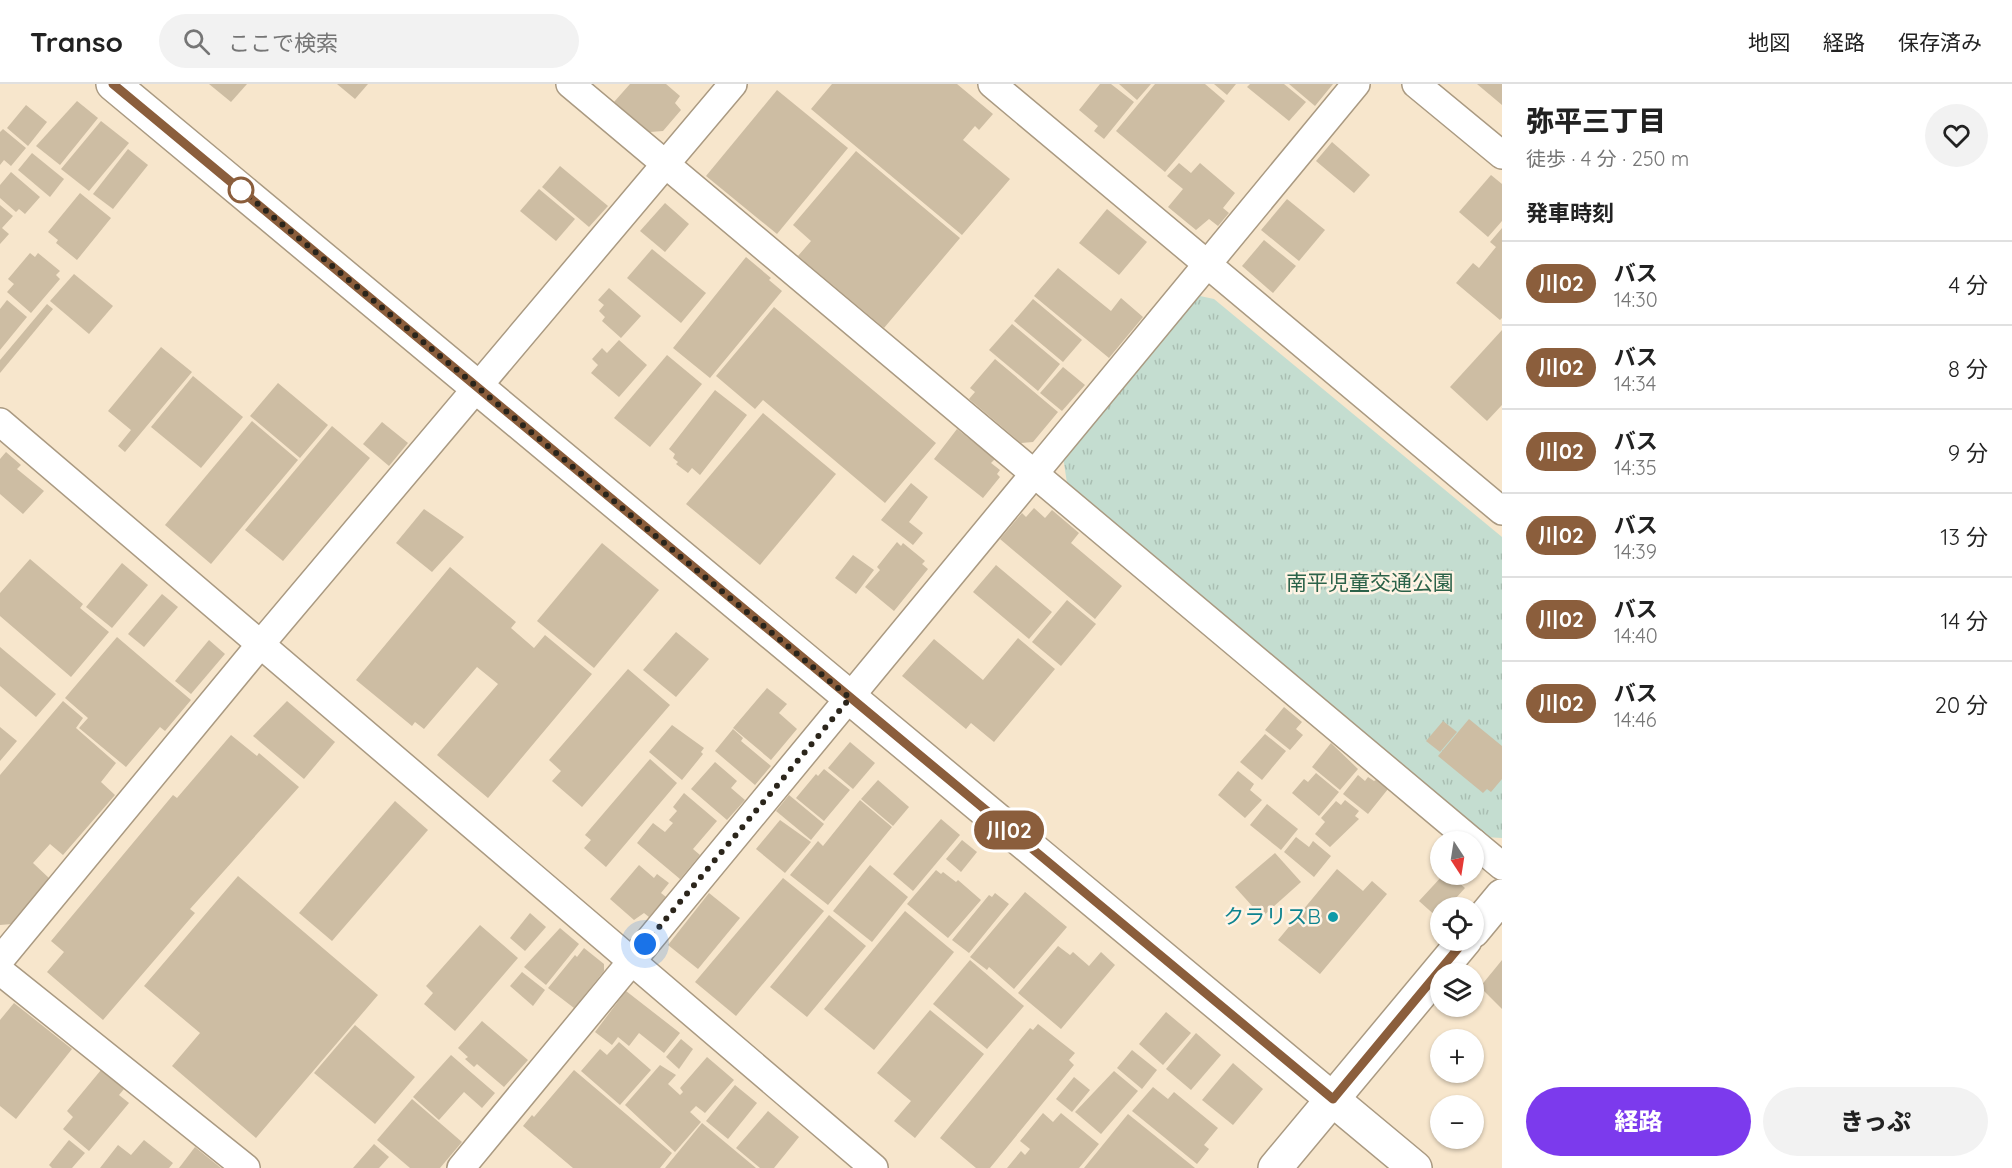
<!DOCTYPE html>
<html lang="ja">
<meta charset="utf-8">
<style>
body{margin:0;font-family:Quicksand,"Noto Sans JP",sans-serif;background:#f2f2f2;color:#222;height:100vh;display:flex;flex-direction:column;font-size:22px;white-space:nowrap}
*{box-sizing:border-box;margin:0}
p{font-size:20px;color:#767676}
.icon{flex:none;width:33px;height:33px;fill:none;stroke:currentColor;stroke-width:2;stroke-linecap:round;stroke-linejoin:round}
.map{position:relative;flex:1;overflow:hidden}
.sheet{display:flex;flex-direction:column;background:#fff;width:510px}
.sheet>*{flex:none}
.badge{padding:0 12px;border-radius:20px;font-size:21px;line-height:39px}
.needle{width:39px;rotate:168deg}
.controls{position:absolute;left:1430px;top:747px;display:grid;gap:12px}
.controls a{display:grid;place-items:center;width:54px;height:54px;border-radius:50%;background:#fff;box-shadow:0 2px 4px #0004;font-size:30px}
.you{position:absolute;width:30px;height:30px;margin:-15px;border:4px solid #fff;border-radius:50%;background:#1a73e8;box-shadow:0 0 0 9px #1a73e833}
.map>.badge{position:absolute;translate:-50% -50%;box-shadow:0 0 0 3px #fff}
h2{padding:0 24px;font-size:22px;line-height:54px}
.round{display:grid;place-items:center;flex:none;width:63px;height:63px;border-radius:32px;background:#f2f2f2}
.head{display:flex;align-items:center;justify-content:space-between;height:102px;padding:0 24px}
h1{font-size:28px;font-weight:800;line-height:45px}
.cta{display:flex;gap:12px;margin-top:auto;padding:12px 24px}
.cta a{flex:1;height:69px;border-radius:36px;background:#7c3aed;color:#fff;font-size:24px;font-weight:800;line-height:69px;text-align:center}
.cta a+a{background:#f2f2f2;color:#222}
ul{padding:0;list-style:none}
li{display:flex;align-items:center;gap:18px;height:84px;padding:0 24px;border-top:2px solid #e0e0e0}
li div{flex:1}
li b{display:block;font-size:22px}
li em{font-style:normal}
li .badge{min-width:66px;font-weight:700;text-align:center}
header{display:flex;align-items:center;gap:36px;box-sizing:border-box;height:84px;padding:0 30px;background:#fff;border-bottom:2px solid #e0e0e0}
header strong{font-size:28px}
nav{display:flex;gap:33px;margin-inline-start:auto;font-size:21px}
.search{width:420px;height:54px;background:#f2f2f2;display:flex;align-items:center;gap:15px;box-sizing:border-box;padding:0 21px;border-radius:33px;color:#767676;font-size:22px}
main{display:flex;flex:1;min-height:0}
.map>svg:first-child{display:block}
.grass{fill:url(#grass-tufts)}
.building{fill:#cdbda3}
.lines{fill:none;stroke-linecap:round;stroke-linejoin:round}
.street-casing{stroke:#aa9a82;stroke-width:30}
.secondary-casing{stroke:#aa9a82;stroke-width:36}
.street{stroke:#fff;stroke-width:27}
.secondary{stroke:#fff;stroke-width:33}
.line-casing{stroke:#fff;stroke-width:14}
.line{stroke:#8b5e3c;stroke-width:9}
.walk{stroke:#2b251b;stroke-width:6;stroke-dasharray:0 10.8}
.stop-dot{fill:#fff;stroke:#8b5e3c;stroke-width:3}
.culture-dot{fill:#0f9aa8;stroke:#fff4e5;stroke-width:2}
.labels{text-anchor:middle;stroke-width:5;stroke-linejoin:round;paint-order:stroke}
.park-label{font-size:21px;fill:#2b6249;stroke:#fff4e5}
.culture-label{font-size:21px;fill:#0d838f;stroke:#fff4e5;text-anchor:end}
</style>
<header>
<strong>Transo</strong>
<div class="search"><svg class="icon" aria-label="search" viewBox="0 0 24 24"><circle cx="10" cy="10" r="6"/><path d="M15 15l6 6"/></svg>ここで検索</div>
<nav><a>地図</a><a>経路</a><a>保存済み</a></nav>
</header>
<main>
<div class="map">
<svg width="1502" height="1084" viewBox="0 0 1502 1084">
<defs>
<pattern id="grass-tufts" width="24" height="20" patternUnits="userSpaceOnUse" patternTransform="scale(1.5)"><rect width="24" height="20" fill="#c4ddd0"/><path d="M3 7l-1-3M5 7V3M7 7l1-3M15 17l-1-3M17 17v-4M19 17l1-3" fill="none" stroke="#a9beb2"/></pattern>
</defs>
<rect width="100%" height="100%" fill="#f7e6cc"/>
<path class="grass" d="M1200,212l14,3 288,238v301l-17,-1 -418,-354 -4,-26z"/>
<g class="building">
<path d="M209,0h38l-16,18z"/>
<path d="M337,0h31l-13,15z"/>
<path d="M630,0h36l14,12 -5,7 6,7 -18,21 -13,1 -36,-30z"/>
<path d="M832,0h125l36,30 -14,16 -4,-4 -12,14 47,39 -48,56 -151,-126z"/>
<path d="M1100,0h11l23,18 -30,37 -10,-8 4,-5 -19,-16z"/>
<path d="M1119,0h32l-14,16z"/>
<path d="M1155,0h50l20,17 -60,71 -49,-41z"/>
<path d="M1214,0h22l-9,11z"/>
<path d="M1250,0h34l22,18 -17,19 -42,-34z"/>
<path d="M1289,0h44l-18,22z"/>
<path d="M1477,0h25v21z"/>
<path d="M777,6l71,58 -71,86 -71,-58z"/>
<path d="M77,17l21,17 -38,47 -24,-19z"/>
<path d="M26,21l21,17 -19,24 -21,-18z"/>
<path d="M101,37l28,22 -40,48 -28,-22z"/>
<path d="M3,45l23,19 -15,18 -7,-6 -4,5v-33z"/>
<path d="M1332,58l38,33 -16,18 -38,-32z"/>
<path d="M128,65l20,16 -35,44 -20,-15z"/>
<path d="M856,67l104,87 -76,90 -86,-72 13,-15 -18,-16z"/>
<path d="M32,69l32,26 -14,18 -32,-27z"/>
<path d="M1179,79l12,10 9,-10 35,30 -12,15 6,5 -11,13 -9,-7 -13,11 -28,-23 15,-18 -16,-13z"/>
<path d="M560,82l48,40 -19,21 -47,-40z"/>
<path d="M11,88l29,25 -15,17 -6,-5 -3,3 -16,-14v-13z"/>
<path d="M1491,91l11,9v37l-14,16 -29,-25z"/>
<path d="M539,105l36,30 -19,22 -36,-30z"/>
<path d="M80,109l31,25 -34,42 -21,-17 2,-3 -10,-8z"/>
<path d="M1287,115l38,31 -26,31 -38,-31z"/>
<path d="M665,119l24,21 -24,28 -25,-21z"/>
<path d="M0,121l13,11 -11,12 7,6 -9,10z"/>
<path d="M1107,125l40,33 -28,33 -40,-32z"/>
<path d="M1502,144v90l-2,2 -44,-37 17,-20 6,5 17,-21 -6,-5z"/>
<path d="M1264,156l32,26 -23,27 -31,-27z"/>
<path d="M652,165l54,44 -25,30 -54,-45z"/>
<path d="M30,169l5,4 3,-4 22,18 -4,4 4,4 -29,34 -24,-21 7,-8 -6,-5z"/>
<path d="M746,173l25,21 -2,2 13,11 -72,87 -37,-30z"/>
<path d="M1058,184l53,43 10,-13 22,19 -34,41 -75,-62z"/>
<path d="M74,190l39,32 -24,28 -39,-33z"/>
<path d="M609,204l32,28 -20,22 -19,-17 3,-4 -6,-6 5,-6 -6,-5z"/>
<path d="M1033,215l49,41 -19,22 -49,-41z"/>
<path d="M7,216l20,17 -27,33v-41z"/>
<path d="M47,220l6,5 -53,64v-13z"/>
<path d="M774,223l162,136 -51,60 -122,-103 -8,9 -39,-33z"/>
<path d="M1012,240l48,40 -22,27 -49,-41z"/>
<path d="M1502,246v75l-15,16 -37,-34z"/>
<path d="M619,256l28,25 -28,32 -28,-24 7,-8 -6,-6 10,-11 5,5z"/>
<path d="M161,263l31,25 -67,80 -7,-6 13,-16 -23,-19z"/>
<path d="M667,271l35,29 -52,63 -36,-29z"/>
<path d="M995,275l63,53 -25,30 -12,1 -52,-44 6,-7 -5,-4z"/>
<path d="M1063,283l22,18 -23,26 -22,-18z"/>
<path d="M193,292l50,41 -42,51 -50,-41z"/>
<path d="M278,299l50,42 -28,33 -50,-42z"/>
<path d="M715,306l32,25 -47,60 -8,-7 -4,5 -12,-9 2,-2 -5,-4 2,-4 -6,-5z"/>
<path d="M763,329l73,61 -76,91 -74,-61z"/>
<path d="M252,337l46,39 -87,104 -46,-39z"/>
<path d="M382,338l26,21 -19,23 -26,-22z"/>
<path d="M332,342l38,32 -87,103 -38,-31z"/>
<path d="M957,345l38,30 -4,4 9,7 -3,4 3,3 -17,21 -49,-39z"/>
<path d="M6,368l15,13 -4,4 27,22 -21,23 -23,-20v-35z"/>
<path d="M911,399l17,14 -19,25 14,11 -10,12 -32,-25z"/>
<path d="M1034,424l11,10 7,-8 27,23 -8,10 51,43 -27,33 -95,-80 22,-26 4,4z"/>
<path d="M424,425l40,28 -32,35 -36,-29z"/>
<path d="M897,458l4,4 2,-3 22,18 -3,3 6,5 -34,42 -29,-24 15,-17 -3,-3z"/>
<path d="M602,459l57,47 -65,78 -57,-47z"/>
<path d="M853,471l21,15 -18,24 -21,-16z"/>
<path d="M30,475l53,45 -3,4 29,24 -38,45 -71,-61v-23z"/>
<path d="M122,479l26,22 -36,43 -26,-21z"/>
<path d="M996,481l56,47 -23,27 -56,-47z"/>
<path d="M450,483l66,55 -5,6 23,20 11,-13 47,39 -104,124 -51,-43 61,-71 -21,-17 -53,62 -9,-7 -3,4 -56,-46z"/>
<path d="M162,510l16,13 -34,40 -16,-13z"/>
<path d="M1067,516l29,24 -35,42 -29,-24z"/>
<path d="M676,548l33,27 -33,38 -33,-27z"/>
<path d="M117,553l74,63 -26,31 -5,-4 -34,40 -47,-39 9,-10 -23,-20z"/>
<path d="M1018,554l37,31 -61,73 -23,-19 -5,6 -64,-53 32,-37 49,41z"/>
<path d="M209,556l16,14 -34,40 -16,-13z"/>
<path d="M0,563l56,47 -20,23 -36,-31z"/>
<path d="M628,585l42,36 -88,102 -30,-26 9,-10 -12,-11z"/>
<path d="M767,604l20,16 -8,9 18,16 -26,31 -38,-32z"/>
<path d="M63,617l20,17 -7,10 40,35 -15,19 14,13 -52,60 -13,-11 -17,19 17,16 -38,45 -12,1v-150z"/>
<path d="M287,617l48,41 -31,37 -51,-43z"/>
<path d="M1284,623l18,15 -6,7 7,6 -13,15 -25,-20z"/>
<path d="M1469,635l33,27v33l-11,13 -4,-3 -4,4 -45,-37z"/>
<path d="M1443,637l14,11 -17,20 -14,-11z"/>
<path d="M672,641l32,23 -3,4 2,2 -21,26 -33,-28z"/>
<path d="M0,643l17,14 -17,20z"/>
<path d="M733,645l10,9 -2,3 30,25 -16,19 -40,-34z"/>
<path d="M1265,650l21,17 -24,29 -22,-18z"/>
<path d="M231,651l26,21 2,-3 40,34 -109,122 5,4 -92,107 -56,-48 17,-20 -13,-11 122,-146 4,3z"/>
<path d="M850,658l25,21 -22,26 -25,-21z"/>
<path d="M1331,659l27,26 -18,21 -28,-23z"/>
<path d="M650,675l27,24 -71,84 -22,-19 7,-8 -6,-5z"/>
<path d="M715,678l22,19 -6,7 14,12 -18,20 -36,-31z"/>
<path d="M824,685l26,21 -26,31 -28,-23 20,-24 2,2z"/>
<path d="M1238,687l16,13 -4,6 12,10 -17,18 -27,-23z"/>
<path d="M1316,689l23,19 -20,24 -27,-23 12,-14 4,3z"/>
<path d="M1358,691l7,6 3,-4 6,4 2,-1 12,9 -20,25 -25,-20z"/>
<path d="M878,696l31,27 -16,19 -32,-27z"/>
<path d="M684,709l33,28 -24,28 7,6 -20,24 -43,-36 16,-20 12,9 8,-9 -4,-3 8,-9 -4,-4z"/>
<path d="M789,711l35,29 -13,16 -35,-29z"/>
<path d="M860,716l32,27 -64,78 -38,-30 28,-34 5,5z"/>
<path d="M1345,716l14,11 -4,5 4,3 -29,28 -15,-13 10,-12 -4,-4 15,-17 5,4z"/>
<path d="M395,717l33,29 -96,111 -33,-28z"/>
<path d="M1267,720l31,25 -17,21 -31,-25z"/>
<path d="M941,735l19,16 -47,56 -20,-17z"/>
<path d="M780,736l31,22 -26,31 -29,-24z"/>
<path d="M1296,753l13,10 4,-6 18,15 -17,21 -30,-25z"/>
<path d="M962,756l15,12 -16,20 -15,-13z"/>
<path d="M1275,769l26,29 -39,35 -27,-30z"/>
<path d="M639,781l15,13 3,-4 12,9 -8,10 5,4 -17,20 -5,-4 -10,7 -24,-21z"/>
<path d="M870,781l38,32 -36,45 -39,-31z"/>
<path d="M1337,785l26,22 9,-10 15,13 -67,80 -42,-34z"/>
<path d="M936,786l5,4 2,-2 13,10 2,-2 23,20 -33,38 -41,-34z"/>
<path d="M1444,790h5l16,14 -18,20h-7l-2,10 -19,-17z"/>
<path d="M238,792l140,119 -122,143 -84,-72 28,-33 -56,-47z"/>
<path d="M783,794l41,33 -88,105 -41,-34z"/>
<path d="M1025,808l42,35 -53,62 -25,-22 -2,3 -17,-13z"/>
<path d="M709,809l31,25 -42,51 -30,-24z"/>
<path d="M995,809l14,11 -40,49 -17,-13 37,-45 3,2z"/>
<path d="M905,827l49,41 -80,98 -50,-41z"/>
<path d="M530,829l16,14 -21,24 -15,-13z"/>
<path d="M829,831l37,31 -59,71 -37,-30z"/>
<path d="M480,841l38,33 -63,73 -31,-27 9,-11 -7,-7z"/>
<path d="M560,844l19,16 -33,41 -22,-18z"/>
<path d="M1058,862l12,9 3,-3 16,14 12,-14 14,13 -54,64 -43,-36z"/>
<path d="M584,864l20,16v7l-30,37 -26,-20 27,-33 2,2z"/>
<path d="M970,876l54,46 -37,43 -54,-45z"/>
<path d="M1502,876v49l-22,-22z"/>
<path d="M522,888l23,18 -12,16 -23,-20z"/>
<path d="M626,907l54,42 -16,20 -25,-20 -10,13 -11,-9 -6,8 -17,-13z"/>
<path d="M14,919l58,46 -56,70 -16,-13v-86z"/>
<path d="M930,926l54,44 -69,84 -21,-17 17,-20 -34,-28z"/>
<path d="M1166,928l25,21 -28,32 -24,-21z"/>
<path d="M482,937l46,39 -24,27 -27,-23 -3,3 -9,-8 3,-2 -10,-9z"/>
<path d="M1038,940l37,29 -6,7 5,5 -84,103h-14l-36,-30 90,-110 3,2z"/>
<path d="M355,941l60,52 -40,47 -61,-51z"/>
<path d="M1196,949l25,22 -30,35 -25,-21z"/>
<path d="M681,955l12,10 -14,20 -13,-12z"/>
<path d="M619,958l32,28 -31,35 -39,-34 19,-22 7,6z"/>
<path d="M1132,966l25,20 -15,19 -25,-21z"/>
<path d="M451,971l44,38 -13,15 -18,-16 -25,28 -26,-23z"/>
<path d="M707,973l27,23 -29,33 -9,-7 -6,6 11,10 -26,30 -50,-47 35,-40 16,10 -8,9 12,11 3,-3 -3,-4z"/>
<path d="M1233,979l30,26 -30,36 -31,-25z"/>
<path d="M101,986l23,19 -5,6 10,8 -40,48 -26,-22 10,-12 -6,-6z"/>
<path d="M574,986l98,83 -12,15h-87l-50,-42 9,-11 2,2z"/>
<path d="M1114,987l24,20 -37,43 -26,-22z"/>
<path d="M1074,993l16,13 -18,22 -16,-13z"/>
<path d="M735,1001l22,18 -29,36 -22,-18z"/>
<path d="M1153,1003l15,12 6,-7 44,36 -14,17 5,4 -12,15 -65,-53z"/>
<path d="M412,1015l50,43 -22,26h-30l-33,-28z"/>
<path d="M768,1027l31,26 -25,31h-14l-24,-20z"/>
<path d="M1043,1029l10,9 8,-9 38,31 -20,24h-72l14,-17 4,4 5,-6 -10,-8z"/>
<path d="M1128,1030l67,54h-111z"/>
<path d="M702,1039l54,45h-91z"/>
<path d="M69,1056l16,13 -13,15h-20l-3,-3z"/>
<path d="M144,1056l29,23 -4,5h-69l18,-23 13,10z"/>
<path d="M374,1060l15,13 -10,11h-26z"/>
<path d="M195,1063l26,21h-42z"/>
</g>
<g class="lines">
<defs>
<g id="street">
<path d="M570,0l903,758"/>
<path d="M992,0l510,427"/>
<path d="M1416,0l86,71"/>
<path d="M0,338l874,746"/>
<path d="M1473,758l29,24"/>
<path d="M0,876l259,-314 474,-562"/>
<path d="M0,887l246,197"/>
<path d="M461,1084l895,-1084"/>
</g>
<g id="secondary">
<path d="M113,0l1302,1084"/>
<path d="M1473,847l29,-35"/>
<path d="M1275,1084l190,-228"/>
</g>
</defs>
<use href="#street" class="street-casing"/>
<use href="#secondary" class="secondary-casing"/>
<use href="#street" class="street"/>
<use href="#secondary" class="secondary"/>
</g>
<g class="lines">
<defs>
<path id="line" d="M113,0l1220,1015 132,-159"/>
</defs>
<use href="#line" class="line-casing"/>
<use href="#line" class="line"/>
<path class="walk" d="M241,106l609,508 -205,246"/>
</g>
<circle class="stop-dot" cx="241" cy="106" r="12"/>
<circle class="culture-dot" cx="1333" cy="833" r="6"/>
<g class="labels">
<g class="park-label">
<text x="1370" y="506">南平児童交通公園</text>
</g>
<g class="culture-label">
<text x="1321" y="840">クラリスB</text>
</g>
</g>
</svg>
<div class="controls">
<a><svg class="needle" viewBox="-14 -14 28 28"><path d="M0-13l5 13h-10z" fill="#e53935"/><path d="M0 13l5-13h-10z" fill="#767676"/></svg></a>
<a><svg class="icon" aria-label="locate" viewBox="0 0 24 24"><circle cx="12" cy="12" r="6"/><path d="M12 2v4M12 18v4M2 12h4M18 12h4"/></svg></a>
<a><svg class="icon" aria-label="layers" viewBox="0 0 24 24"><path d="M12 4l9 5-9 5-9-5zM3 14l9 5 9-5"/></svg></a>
<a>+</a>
<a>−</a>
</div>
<div class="you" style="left:645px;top:860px"></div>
<b class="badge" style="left:1009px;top:746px;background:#8b5e3c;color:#fff">川02</b>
</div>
<section class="sheet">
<div class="head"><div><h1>弥平三丁目</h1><p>徒歩 · 4 分 · 250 m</p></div><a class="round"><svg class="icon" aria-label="heart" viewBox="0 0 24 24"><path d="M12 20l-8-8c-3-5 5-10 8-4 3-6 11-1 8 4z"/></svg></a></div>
<h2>発車時刻</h2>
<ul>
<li><span class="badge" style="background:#8b5e3c;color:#fff">川02</span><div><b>バス</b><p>14:30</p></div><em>4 分</em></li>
<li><span class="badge" style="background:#8b5e3c;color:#fff">川02</span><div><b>バス</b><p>14:34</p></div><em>8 分</em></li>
<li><span class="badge" style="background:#8b5e3c;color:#fff">川02</span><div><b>バス</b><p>14:35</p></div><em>9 分</em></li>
<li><span class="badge" style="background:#8b5e3c;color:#fff">川02</span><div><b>バス</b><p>14:39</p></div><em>13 分</em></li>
<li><span class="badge" style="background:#8b5e3c;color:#fff">川02</span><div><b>バス</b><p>14:40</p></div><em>14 分</em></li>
<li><span class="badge" style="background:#8b5e3c;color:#fff">川02</span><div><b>バス</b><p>14:46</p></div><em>20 分</em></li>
</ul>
<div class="cta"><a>経路</a><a>きっぷ</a></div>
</section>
</main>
